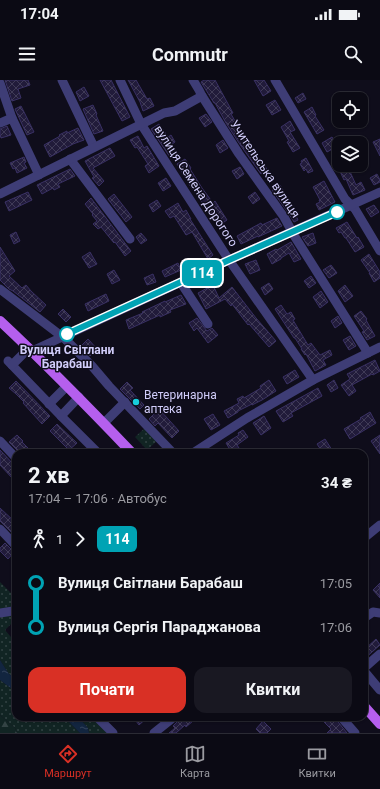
<!DOCTYPE html>
<html lang="uk">
<meta charset="utf-8">
<style>
body{margin:0;font-family:Roboto,sans-serif;background:#191822;color:#f1f3f6;height:100vh;display:flex;flex-direction:column;font-size:15px;white-space:nowrap}
*{box-sizing:border-box;margin:0}
p{font-size:13px;color:#9a9aa0}
.icon{flex:none;width:22px;height:22px;fill:none;stroke:currentColor;stroke-width:2;stroke-linecap:round;stroke-linejoin:round}
.map{position:relative;flex:1;overflow:hidden}
.sheet{position:absolute;left:12px;top:369px;width:356px;height:272px;display:flex;flex-direction:column;background:#0b0a14;border-radius:12px;box-shadow:0 1px 3px #0004,0 0 0 1px #2b2b34}
.sheet>*{flex:none}
.badge{padding:0 8px;border-radius:6px;font-size:14px;line-height:26px}
.tools{position:absolute;left:332px;top:12px;display:grid;gap:8px}
.tools a{display:grid;place-items:center;width:36px;height:36px;border-radius:8px;background:#0b0a14;box-shadow:0 1px 3px #0004,0 0 0 1px #2b2b34;font-size:20px}
.map>.badge{position:absolute;translate:-50% -50%;box-shadow:0 0 0 2px #fff}
.legs{display:flex;align-items:center;gap:6px;height:44px;padding:0 16px;font-size:13px}
.legs p{margin-inline-start:auto}
.headline{display:flex;align-items:center;justify-content:space-between;height:68px;padding:0 16px}
h1{font-size:22px;font-weight:700;line-height:30px}
.button{display:flex;gap:8px;margin-top:auto;padding:8px 16px}
.button a{flex:1;height:46px;border-radius:12px;background:#d93025;color:#fff;font-size:16px;font-weight:700;line-height:46px;text-align:center}
.button a+a{background:#191822;color:#f1f3f6}
ul{padding:0 16px;list-style:none}
li{display:flex;align-items:center;gap:14px;height:44px;font-size:15px}
li i{display:grid;place-items:center;width:6px;height:100%;margin:0 5px;background:currentColor}
li i::after{content:'';width:10px;height:10px;margin:-5px;border:3px solid;border-radius:50%;background:#0b0a14}
li p{margin-inline-start:auto}
li:first-child i{background:linear-gradient(#0000 50%,currentColor 0)}
li:last-child i{background:linear-gradient(currentColor 50%,#0000 0)}
.status{display:flex;justify-content:space-between;align-items:center;height:28px;padding:0 20px;background:#0b0a14;direction:ltr}
.status svg{height:11px;fill:currentColor}
header{display:flex;justify-content:space-between;align-items:center;height:52px;padding:0 16px;background:#0b0a14;font-size:18px;font-weight:700}
.tab-bar{display:flex;justify-content:space-around;align-items:center;height:56px;border-top:1px solid #2b2b34;background:#0b0a14;font-size:11px;color:#9a9aa0}
.tab-bar a{display:grid;justify-items:center;gap:2px}
.tab-bar .current{color:#d93025}
.map>svg:first-child{display:block}
.grass{fill:url(#grass-dots)}
.forest{fill:url(#forest-firs)}
.water{fill:url(#water-ripples)}
.building{fill:url(#building-cross-hatch);stroke:#393064}
.lines{fill:none;stroke-linecap:round;stroke-linejoin:round}
.minor{stroke:#3e3d76;stroke-width:9}
.major{stroke:#b55fee;stroke-width:10}
.line-1-casing{stroke:#fff;stroke-width:9}
.line-1{stroke:#00a3b4;stroke-width:6}
.stop-1-dot{fill:#fff;stroke:#00a3b4;stroke-width:2}
.poi-dot{fill:#17cddb;stroke:#0f0d1b;stroke-width:1.5}
.labels{text-anchor:middle;stroke-width:3;stroke-linejoin:round;paint-order:stroke}
.street-label{font-size:12px;fill:#d1cdfa;stroke:#0f0d1b}
.stop-label{font-size:12px;font-weight:bold;fill:#d1cdfa;stroke:#0f0d1b}
.poi-label{font-size:12px;fill:#d1cdfa;stroke:#0f0d1b;text-anchor:start}
</style>
<div class="status"><b>17:04</b><svg viewBox="0 0 49 12"><path d="M0 12V9h3v3zM5 12V6h3v6zM10 12V3h3v9zM15 12V0h3v12zM26 1h20v11H26zM47 4h2v5h-2z"/></svg></div>
<header><svg class="icon" aria-label="menu" viewBox="0 0 24 24"><path d="M4 6h16M4 12h16M4 18h16"/></svg>Commutr<svg class="icon" aria-label="search" viewBox="0 0 24 24"><circle cx="10" cy="10" r="6"/><path d="M15 15l6 6"/></svg></header>
<div class="map">
<svg width="380" height="653" viewBox="0 0 380 653">
<defs>
<pattern id="grass-dots" width="8" height="8" patternUnits="userSpaceOnUse"><rect width="8" height="8" fill="#112423"/><path d="M2 2h.1M6 6h.1" fill="none" stroke="#334344" stroke-width="1.8" stroke-linecap="round"/></pattern>
<pattern id="forest-firs" width="22" height="20" patternUnits="userSpaceOnUse"><rect width="22" height="20" fill="#112423"/><path d="M5 1l3.5 6h-7zM16 11l3.5 6h-7z" fill="#334344"/></pattern>
<pattern id="water-ripples" width="26" height="14" patternUnits="userSpaceOnUse"><rect width="26" height="14" fill="#12253f"/><path d="M2 4q2-2 4 0t4 0M15 11q2-2 4 0t4 0" fill="none" stroke="#33435c"/></pattern>
<pattern id="building-cross-hatch" width="8" height="8" patternUnits="userSpaceOnUse"><rect width="8" height="8" fill="#211b3a"/><path d="M0 0l8 8M0 8l8-8" fill="none" stroke="#403b57"/></pattern>
</defs>
<rect width="100%" height="100%" fill="#0f0d1b"/>
<g class="grass">
<path d="M146,347l12,13 -11,10 -12,-13z"/>
<path d="M0,502l16,16v21l-11,11 11,13v36l-7,-5 -9,-14z"/>
<path d="M0,600l16,12v25h41l12,5 11,11h-63l-2,-5 -15,-13z"/>
<path d="M78,637h22l16,16h-27l-1,-5z"/>
</g>
<path class="forest" d="M0,635l15,13 2,5h-17z"/>
<g class="water">
<path d="M0,580l9,14 7,5v13l-16,-12z"/>
<path d="M57,637h21l10,11 1,5h-9l-11,-11z"/>
</g>
<g class="building">
<path d="M5,0h23l2,5 -12,4 3,9 -9,3z"/>
<path d="M100,0h11l19,37 -8,4z"/>
<path d="M128,0h8l11,19 3,-1 4,8 -11,5 -3,-9z"/>
<path d="M204,0h11l18,33 -2,1 12,21 1,-1 7,13h1l4,8 11,14 -6,5 -20,-28 -15,-23 -11,-20h-1l-13,-21z"/>
<path d="M254,0h10l7,11 -8,5z"/>
<path d="M84,7l5,9 -9,5 -4,-9z"/>
<path d="M303,13l3,6 -8,4 -3,-5z"/>
<path d="M275,20l6,10 -9,5 -6,-10z"/>
<path d="M93,25l4,9 -1,1 7,16 -9,3 -11,-25z"/>
<path d="M21,26l13,26 -7,3 -12,-26z"/>
<path d="M312,27l4,8 -1,1 9,14 -7,4 -13,-22z"/>
<path d="M206,34l6,8 -7,5 -6,-9z"/>
<path d="M290,41l5,9 -5,2 10,16 -7,4 -6,-10 2,-1 -8,-14z"/>
<path d="M159,44l9,13 3,-2 4,7 -3,2 5,8 -7,5 -19,-28z"/>
<path d="M7,46l4,9 -10,3 -1,-3v-6z"/>
<path d="M78,48l6,12 -11,4 -23,13 -6,-12 16,-9 -1,-1 8,-4v2z"/>
<path d="M138,56l6,12 3,-2 12,20 -10,7 -4,-7 3,-2 -11,-17 -2,1 -5,-8z"/>
<path d="M332,57l4,7 -1,1 1,2 -9,5 -5,-9z"/>
<path d="M380,59v17l-7,-14z"/>
<path d="M223,60l5,8 -8,5 -4,-8z"/>
<path d="M110,68l5,8 -22,12 11,13 -5,5 -7,-8 2,-1 -9,-16z"/>
<path d="M24,77l2,5 -2,1 3,5 -10,5 -2,-5 -2,1 -3,-6z"/>
<path d="M306,78l7,13 -5,2 -2,-4 -2,2 -4,-7 2,-1 -1,-2z"/>
<path d="M185,79l6,9 -1,1 12,19 11,15 2,-2 12,19 -9,6 -25,-37h-1l-15,-25z"/>
<path d="M337,85h10l9,20 5,-3 4,8 -12,5 -7,-16 -2,1z"/>
<path d="M240,87l4,7 -7,5 -5,-8z"/>
<path d="M70,89l5,7 -17,8 2,3 -6,3 -1,-2 -11,6 -5,-9z"/>
<path d="M377,94l3,6v2l-6,3 -4,-7z"/>
<path d="M166,98l5,8 -8,5 -5,-8z"/>
<path d="M324,101l11,21 -16,8 -3,-6 4,-2 -1,-2h1l-7,-13z"/>
<path d="M280,105l7,12 11,23 -4,2 -5,-8 -17,-24z"/>
<path d="M28,112l4,8 -23,11 -4,-9z"/>
<path d="M255,112l5,7 -7,5 -5,-7z"/>
<path d="M114,114l18,23 -6,5 -18,-23z"/>
<path d="M91,118l40,53 -6,5 -10,-14 -1,1 -13,-16 -3,2 -5,-5 4,-3 -5,-6 1,-1 -8,-10z"/>
<path d="M157,120l4,6 -8,6 -4,-7z"/>
<path d="M178,123l5,9 3,-2 5,9h-1l23,36 -5,4 -16,-27 -6,3 -12,-19 -4,2 -5,-7z"/>
<path d="M374,125l5,7 -8,5 -5,-8z"/>
<path d="M277,138l5,8 -24,11v-1l-17,8 -4,-8 24,-13 1,2z"/>
<path d="M347,142l10,16 1,-1 6,10 -9,5 -9,-14h-1l-4,-6 -2,1 -3,-5z"/>
<path d="M16,152l4,9 -6,3 -4,-9z"/>
<path d="M141,153l6,7 -6,4 -5,-7z"/>
<path d="M313,153l3,10 -8,3 -6,-9z"/>
<path d="M291,162l10,17 -7,3 -5,-9 -8,5v1l-9,5 -5,-10 9,-5 1,1z"/>
<path d="M0,167l15,24 -6,5 13,12 4,-3 5,6 15,14 -6,7 -27,-21 -4,-2 -9,-9z"/>
<path d="M90,172l7,12 -8,4 -7,-11z"/>
<path d="M369,174l11,18v6l-6,4 -5,-9h1l-9,-13z"/>
<path d="M256,180l4,10 -10,4 -5,-10z"/>
<path d="M178,183l3,7 -16,7 -3,-6z"/>
<path d="M331,185l6,8 -8,5 -6,-8z"/>
<path d="M114,190l6,10 -8,4 -5,-10z"/>
<path d="M153,194l3,8 -9,3 -3,-7z"/>
<path d="M311,196l5,7 -7,5 -5,-7z"/>
<path d="M269,203l4,6 -8,6 -4,-7z"/>
<path d="M213,205l6,13 13,-11 24,31 20,23 -7,6 -20,-23 -1,1 -16,-21 -1,2 -6,-7 -19,10 -8,-16z"/>
<path d="M345,205l8,11 -8,6 -7,-11z"/>
<path d="M321,211l7,11 -8,6 -7,-11z"/>
<path d="M106,214l3,7 -21,10 -3,-7z"/>
<path d="M181,215l5,9 -16,6 1,2 -11,5v-2l-31,14 -3,-9 17,-7 -1,-1 23,-11v1z"/>
<path d="M281,225l6,9 4,-2 4,7 -2,1 15,25 3,-2 9,12 10,-5 2,5 -9,5 3,5 -11,6 -9,-17 -1,1 -4,-6h1l-7,-11h-1l-19,-29z"/>
<path d="M63,229l8,8 -5,5 -8,-8z"/>
<path d="M361,231l6,8 -1,1 9,16 -8,4 -5,-8 2,-1 -10,-15z"/>
<path d="M338,236l4,7 -7,5 -4,-7z"/>
<path d="M197,238l10,13 5,-3 6,7 -10,8 -11,-15 -3,3 -5,-8z"/>
<path d="M350,256l6,10 -7,4 -6,-10z"/>
<path d="M88,259l9,10 -7,7 -9,-10z"/>
<path d="M375,280l5,11 -7,4 -1,-1 -20,11 4,6 -7,5 -8,-11 9,-6 -3,-5z"/>
<path d="M295,290l4,7 -12,7 -4,-7z"/>
<path d="M269,300l7,11 -14,9 -10,5v-1l-14,7v1l-10,6 -4,-7 15,-8 -2,-4 6,-3 1,2 17,-10 -1,-2z"/>
<path d="M334,300l4,8 -7,4 -4,-7z"/>
<path d="M16,301l34,35 -8,8 -19,-21 1,-1 -8,-8 -7,-6z"/>
<path d="M127,302l6,6 -3,2 14,15 -4,4 -20,-20z"/>
<path d="M318,308l4,8 -31,17 2,3 -10,6 -7,-11z"/>
<path d="M159,329l20,22 -7,7 -14,-15 -3,3 -6,-7z"/>
<path d="M370,332l6,11 -26,16 -6,-10 17,-10 -1,-1z"/>
<path d="M213,334l7,11 -9,5 -7,-11z"/>
<path d="M264,336l7,12 -10,7 -8,-12z"/>
<path d="M57,344l20,19 -8,7 -19,-19z"/>
<path d="M243,350l5,7 -11,8 2,3 -7,5 -6,-10 13,-8 -1,-2z"/>
<path d="M17,355l6,6 -1,1 11,11h-13l-11,-11z"/>
<path d="M380,355v19l-9,-13z"/>
<path d="M325,359l7,11 -5,3h-4l-6,-9z"/>
<path d="M0,370l16,17v8l-3,4 -13,-14z"/>
<path d="M0,428l16,15v14l-16,-16z"/>
<path d="M5,463l9,9 -6,7 -8,-8v-3z"/>
<path d="M380,503v15l-7,-8z"/>
<path d="M376,559l4,6 -16,14v-9z"/>
<path d="M133,637h15l-9,8z"/>
<path d="M181,637h9l3,4 -7,6 -1,-2 -9,8h-7l6,-5 -2,-2 5,-5z"/>
<path d="M319,637h15l13,16h-20l4,-4z"/>
<path d="M263,641l8,8 -4,4h-7l-4,-4z"/>
</g>
<g class="lines">
<g class="minor">
<path d="M62,0l32,67"/>
<path d="M120,0l21,44 88,136 84,120"/>
<path d="M193,0l6,10 3,6 37,58 45,63 11,20 73,116"/>
<path d="M275,0l70,119 10,10 25,42"/>
<path d="M0,3l12,35 27,57"/>
<path d="M0,43l12,-5"/>
<path d="M70,79l60,80"/>
<path d="M0,114l164,-81 11,-2 27,-15"/>
<path d="M181,203l27,41"/>
<path d="M0,209l64,49 28,28 17,20 64,67"/>
<path d="M32,271l197,-91 151,-68"/>
<path d="M8,281l53,55 37,37"/>
<path d="M12,285l17,-17"/>
<path d="M49,324l18,-18"/>
<path d="M61,336l18,-19"/>
<path d="M104,343l21,-21"/>
<path d="M0,361l16,17"/>
<path d="M193,373l54,-35 66,-38 67,-33"/>
<path d="M0,449l16,17"/>
<path d="M364,458l16,-13"/>
<path d="M0,533l13,-2 3,-2"/>
<path d="M364,538l9,-6 7,1"/>
<path d="M364,588l16,-14"/>
<path d="M364,591l16,19"/>
<path d="M97,637l16,16"/>
<path d="M341,637l14,16"/>
<path d="M154,653l20,-16"/>
</g>
<g class="major">
<path d="M0,241c46,43 89,87 132,132"/>
<path d="M364,626l16,18"/>
</g>
</g>
<g class="lines">
<defs>
<path id="line-1" d="M67,254l162,-74 108,-48"/>
</defs>
<use href="#line-1" class="line-1-casing"/>
<use href="#line-1" class="line-1"/>
</g>
<g class="stop-1-dot">
<circle cx="337" cy="132" r="7"/>
<circle cx="67" cy="254" r="7"/>
</g>
<circle class="poi-dot" cx="136" cy="322" r="4"/>
<g class="labels">
<g class="street-label">
<text transform="translate(265 89) rotate(56)" y="4">Учительська вулиця</text>
<text transform="translate(196 106) rotate(57)" y="4">вулиця Семена Дорогого</text>
</g>
<g class="stop-label">
<text x="67" y="274">Вулиця Світлани<tspan x="67" dy="14">Барабаш</tspan></text>
</g>
<g class="poi-label">
<text x="144" y="319">Ветеринарна<tspan x="144" dy="14">аптека</tspan></text>
</g>
</g>
</svg>
<div class="tools">
<a><svg class="icon" aria-label="locate" viewBox="0 0 24 24"><circle cx="12" cy="12" r="6"/><path d="M12 2v4M12 18v4M2 12h4M18 12h4"/></svg></a>
<a><svg class="icon" aria-label="layers" viewBox="0 0 24 24"><path d="M12 4l9 5-9 5-9-5zM3 14l9 5 9-5"/></svg></a>
</div>
<b class="badge" style="left:202px;top:193px;background:#00a3b4;color:#fff">114</b>
<section class="sheet">
<div class="headline"><div><h1>2 хв</h1><p>17:04 – 17:06 · Автобус</p></div><b>34 ₴</b></div>
<div class="legs"><svg class="icon" aria-label="walk" viewBox="0 0 24 24"><circle cx="13" cy="4" r="2"/><path d="M13 8l-2 6 4 7M11 14l-3 7M7 12l3-4h3l4 4"/></svg>1<svg class="icon" aria-label="forward" viewBox="0 0 24 24"><path d="M9 5l7 7-7 7"/></svg><b class="badge" style="background:#00a3b4;color:#fff">114</b></div>
<ul>
<li><i style="color:#00a3b4"></i><b>Вулиця Світлани Барабаш</b><p>17:05</p></li>
<li><i style="color:#00a3b4"></i><b>Вулиця Сергія Параджанова</b><p>17:06</p></li>
</ul>
<div class="button"><a>Почати</a><a>Квитки</a></div>
</section>
</div>
<nav class="tab-bar">
<a class="current"><svg class="icon" aria-label="directions" viewBox="0 0 24 24"><path d="M12 3l9 9-9 9-9-9zM9 14v-3h6M13 9l2 2-2 2"/></svg>Маршрут</a>
<a><svg class="icon" aria-label="map" viewBox="0 0 24 24"><path d="M3 6l6-2 6 2 6-2v14l-6 2-6-2-6 2zM9 4v14M15 6v14"/></svg>Карта</a>
<a><svg class="icon" aria-label="tickets" viewBox="0 0 24 24"><path d="M3 7h18v10H3zM15 7v10"/></svg>Квитки</a>
</nav>
